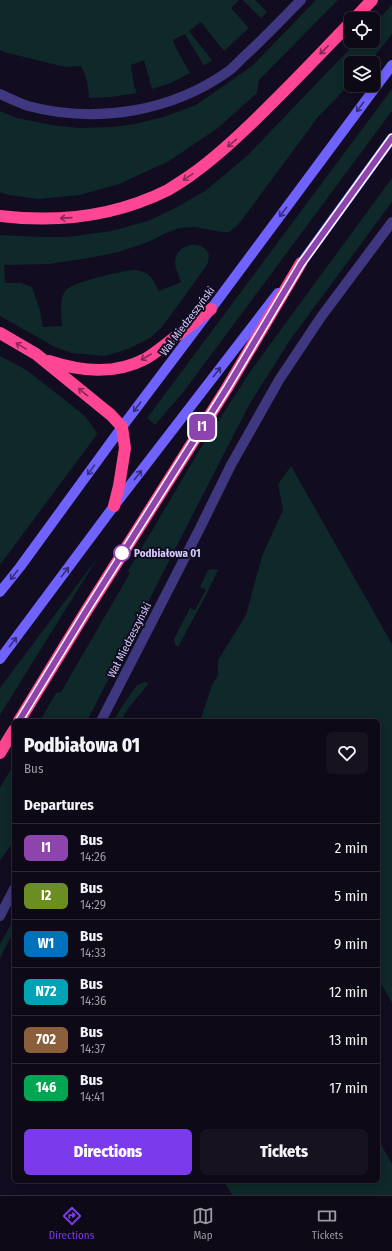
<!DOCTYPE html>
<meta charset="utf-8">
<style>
body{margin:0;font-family:"Fira Sans Condensed",sans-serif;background:#161220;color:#f1f3f6;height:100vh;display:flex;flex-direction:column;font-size:15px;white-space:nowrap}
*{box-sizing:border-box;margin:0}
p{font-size:13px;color:#9a9aa1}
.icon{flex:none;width:22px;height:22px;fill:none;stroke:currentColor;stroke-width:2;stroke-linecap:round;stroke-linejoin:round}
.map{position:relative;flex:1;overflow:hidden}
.drawer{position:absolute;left:12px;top:719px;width:368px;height:464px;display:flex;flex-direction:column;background:#0d0917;border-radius:6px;box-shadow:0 2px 10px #0003,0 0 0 1px #2d2a36}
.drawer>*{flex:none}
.badge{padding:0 8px;border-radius:6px;font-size:14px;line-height:26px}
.fabs{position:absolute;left:344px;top:12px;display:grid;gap:8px}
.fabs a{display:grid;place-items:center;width:36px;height:36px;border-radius:6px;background:#0d0917;box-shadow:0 2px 10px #0003,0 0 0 1px #2d2a36;font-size:20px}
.map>.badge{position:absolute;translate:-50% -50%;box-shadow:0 0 0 2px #fff}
h2{padding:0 12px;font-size:15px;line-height:36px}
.round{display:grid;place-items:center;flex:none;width:42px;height:42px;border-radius:6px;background:#161220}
.summary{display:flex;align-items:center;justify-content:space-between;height:68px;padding:0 12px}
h1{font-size:19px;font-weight:800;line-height:30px}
.button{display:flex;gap:8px;margin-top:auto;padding:8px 12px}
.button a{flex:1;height:46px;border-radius:6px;background:#7c3aed;color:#fff;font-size:16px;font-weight:800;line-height:46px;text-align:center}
.button a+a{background:#161220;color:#f1f3f6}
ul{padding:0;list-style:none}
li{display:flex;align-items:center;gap:12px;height:48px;padding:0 12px;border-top:1px solid #2d2a36}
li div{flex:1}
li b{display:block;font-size:15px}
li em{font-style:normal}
li .badge{min-width:44px;font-weight:700;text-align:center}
.tab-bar{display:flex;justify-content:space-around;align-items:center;height:56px;border-top:1px solid #2d2a36;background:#0d0917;font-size:11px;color:#9a9aa1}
.tab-bar a{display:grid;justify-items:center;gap:2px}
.tab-bar .selected{color:#7c3aed}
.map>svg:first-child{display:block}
.green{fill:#0f2829}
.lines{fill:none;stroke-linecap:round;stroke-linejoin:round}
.street{stroke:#3f377f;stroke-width:10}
.secondary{stroke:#7062ff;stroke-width:10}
.highway{stroke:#ff4692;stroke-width:12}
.oneway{stroke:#882958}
.oneway2{stroke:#372e79}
.line-casing{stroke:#fff;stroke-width:9}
.line{stroke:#8e44ad;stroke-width:6}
.stop-dot{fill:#fff;stroke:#8e44ad;stroke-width:2}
.labels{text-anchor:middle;stroke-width:4;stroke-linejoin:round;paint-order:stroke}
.street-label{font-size:11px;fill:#d4cbff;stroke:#110c1f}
.stop-label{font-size:11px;font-weight:bold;fill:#d4cbff;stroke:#110c1f;text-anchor:start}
</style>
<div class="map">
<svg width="392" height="1195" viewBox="0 0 392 1195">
<rect width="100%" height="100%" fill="#110c1f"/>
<g class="green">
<path d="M0,0h239l-8,8 18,20 -25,23 -23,-29 -12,9 23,29 -8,6 -19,-32 -12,6 3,8 14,25 -19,10 -19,6 -8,-29 -13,5 3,21 3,7 -26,4 -22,1c-1,-12 -2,-21 -8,-32l-16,1 -61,-15 -4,-2z"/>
<path d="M243,0h12l12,12 -6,6z"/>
<path d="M316,0h22l-79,80 -2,13 -39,35 -49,33 -50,23 -39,11 -42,4 -29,-4 -9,-3v-81l17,7 35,7 26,3 35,-1 22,-3 28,-7 33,-12 56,-39z"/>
<path d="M392,5v29l-23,29h-18v20l-33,34 -80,108 -9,7h-7l-27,-5 -15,1 -14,5 -18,9 -29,10 -31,6 -39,6 -45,1 1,18h16l11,4 8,24 3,16 19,-1c0,-11 -4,-26 4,-36 7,-8 55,-19 67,-20 4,-1 10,2 14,4 6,3 9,12 12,17l22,-9c-2,-7 -6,-14 -6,-21 1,-18 30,-23 34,-5 0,2 -1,6 -2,9l-45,62 -12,11 -22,11 -23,7 -33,-3 -17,-6 -55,-31v-81l39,2h28l44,-6 37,-10 29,-14 28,-16 42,-35 110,-115h16v-16z"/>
<path d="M392,89v22l-207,279 -30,35 -8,-7z"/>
<path d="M392,178v24l-102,138 -41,65 -162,316h-47l16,-28 5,-1 69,-119 -2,-2 71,-120 53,-82z"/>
<path d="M0,356l28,15 57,45 12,17 -2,4 -95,128z"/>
<path d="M291,466l101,178v359l-14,-25v-257h-178l12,-36 6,-10v-15l28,-45 16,-59 21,-46 -5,-26z"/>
<path d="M98,557l-98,158v-27z"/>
<path d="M213,569l5,1 -14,29 -26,48 -3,-2 -1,-6 16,-31 5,2 11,-20 -6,-3 8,-17z"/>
<path d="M145,682l4,1 -22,27 -6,11h-7l7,-13 16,-23z"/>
<path d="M14,764v76l-14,21v-73z"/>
<path d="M14,919v12l-14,27v-14z"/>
<path d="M378,1139l14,25v31h-160l-8,-14h154z"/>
</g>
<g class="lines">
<g class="street">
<path d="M0,94c9,4 19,9 28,12 69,18 144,6 202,-36 7,-6 13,-13 20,-19 17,-16 34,-34 51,-51"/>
<path d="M101,721l98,-191 32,-65 48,-85 42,-63 71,-95"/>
<path d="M0,916l14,-27"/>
</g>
<g class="secondary">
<path d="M297,269l95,-131"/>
<path d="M0,592l20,-25 102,-140 89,-118 181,-244"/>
<path d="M0,659l114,-153 164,-213"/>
</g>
<g class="highway">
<path d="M354,19l18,-19"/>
<path d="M0,216c58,7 116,0 168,-26 8,-5 16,-10 23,-15 27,-19 50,-41 73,-64 30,-29 58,-59 87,-89"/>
<path d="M0,333l36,21 75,61 11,12 3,21 -6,38 -5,20"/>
<path d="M49,361c30,10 66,14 96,-2 9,-5 17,-12 25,-18 14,-11 28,-21 41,-32"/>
<path d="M19,721l66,-108 142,-225 74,-125"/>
<path d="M0,753l14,-23"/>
</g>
</g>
<defs><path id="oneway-shaft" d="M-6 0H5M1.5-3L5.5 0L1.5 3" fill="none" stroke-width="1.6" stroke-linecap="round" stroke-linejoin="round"/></defs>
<g class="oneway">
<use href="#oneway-shaft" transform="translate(324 50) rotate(134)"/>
<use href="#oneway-shaft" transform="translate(232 143) rotate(139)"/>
<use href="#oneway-shaft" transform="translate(188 177) rotate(146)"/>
<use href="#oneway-shaft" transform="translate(66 218) rotate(176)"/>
<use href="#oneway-shaft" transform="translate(21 346) rotate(-149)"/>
<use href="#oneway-shaft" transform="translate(146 357) rotate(150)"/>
<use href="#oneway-shaft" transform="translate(83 392) rotate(-141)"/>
</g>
<g class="oneway2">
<use href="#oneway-shaft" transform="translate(360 107) rotate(127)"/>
<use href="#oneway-shaft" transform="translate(283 212) rotate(127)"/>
<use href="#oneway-shaft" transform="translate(217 372) rotate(-52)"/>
<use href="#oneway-shaft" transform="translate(137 407) rotate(127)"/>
<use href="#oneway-shaft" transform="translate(91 470) rotate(126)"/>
<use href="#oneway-shaft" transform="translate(138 475) rotate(-52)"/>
<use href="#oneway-shaft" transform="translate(65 572) rotate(-53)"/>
<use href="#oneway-shaft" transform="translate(14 575) rotate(128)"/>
<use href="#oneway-shaft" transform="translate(13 642) rotate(-53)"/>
</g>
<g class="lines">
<defs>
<path id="line" d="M19,721l66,-108 142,-225 74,-124 91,-126"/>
</defs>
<use href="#line" class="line-casing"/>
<use href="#line" class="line"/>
</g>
<circle class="stop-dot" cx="122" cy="553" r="8"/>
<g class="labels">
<g class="street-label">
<text transform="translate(187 321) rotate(-53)" y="4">Wał Miedzeszyński</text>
<text transform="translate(129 640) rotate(-63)" y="4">Wał Miedzeszyński</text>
</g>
<g class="stop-label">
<text x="134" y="557">Podbiałowa 01</text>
</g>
</g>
</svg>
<div class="fabs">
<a><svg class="icon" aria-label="locate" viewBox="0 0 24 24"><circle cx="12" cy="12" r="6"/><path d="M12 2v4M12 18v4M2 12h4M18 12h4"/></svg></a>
<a><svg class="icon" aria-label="layers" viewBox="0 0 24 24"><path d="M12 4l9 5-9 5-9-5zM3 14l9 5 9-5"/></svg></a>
</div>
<b class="badge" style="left:202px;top:427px;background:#8e44ad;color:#fff">I1</b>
<section class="drawer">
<div class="summary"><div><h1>Podbiałowa 01</h1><p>Bus</p></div><a class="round"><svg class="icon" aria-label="heart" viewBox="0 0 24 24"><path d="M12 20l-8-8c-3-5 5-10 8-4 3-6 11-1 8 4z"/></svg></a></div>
<h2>Departures</h2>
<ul>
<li><span class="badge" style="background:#8e44ad;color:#fff">I1</span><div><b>Bus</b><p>14:26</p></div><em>2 min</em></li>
<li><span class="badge" style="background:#6b8e23;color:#fff">I2</span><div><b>Bus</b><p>14:29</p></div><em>5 min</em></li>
<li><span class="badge" style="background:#0072bc;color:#fff">W1</span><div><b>Bus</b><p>14:33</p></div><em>9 min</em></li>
<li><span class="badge" style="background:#00a3b4;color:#fff">N72</span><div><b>Bus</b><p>14:36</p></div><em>12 min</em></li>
<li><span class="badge" style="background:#8b5e3c;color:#fff">702</span><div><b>Bus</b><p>14:37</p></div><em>13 min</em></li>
<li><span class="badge" style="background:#00a651;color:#fff">146</span><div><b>Bus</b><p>14:41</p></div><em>17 min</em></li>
</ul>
<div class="button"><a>Directions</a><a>Tickets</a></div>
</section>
</div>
<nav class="tab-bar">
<a class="selected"><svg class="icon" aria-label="directions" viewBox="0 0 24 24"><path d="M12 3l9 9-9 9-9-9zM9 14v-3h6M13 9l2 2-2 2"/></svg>Directions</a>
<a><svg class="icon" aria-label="map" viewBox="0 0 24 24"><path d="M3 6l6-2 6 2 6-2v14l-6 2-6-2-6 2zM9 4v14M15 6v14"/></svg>Map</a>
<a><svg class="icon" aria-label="tickets" viewBox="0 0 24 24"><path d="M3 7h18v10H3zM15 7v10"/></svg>Tickets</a>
</nav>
